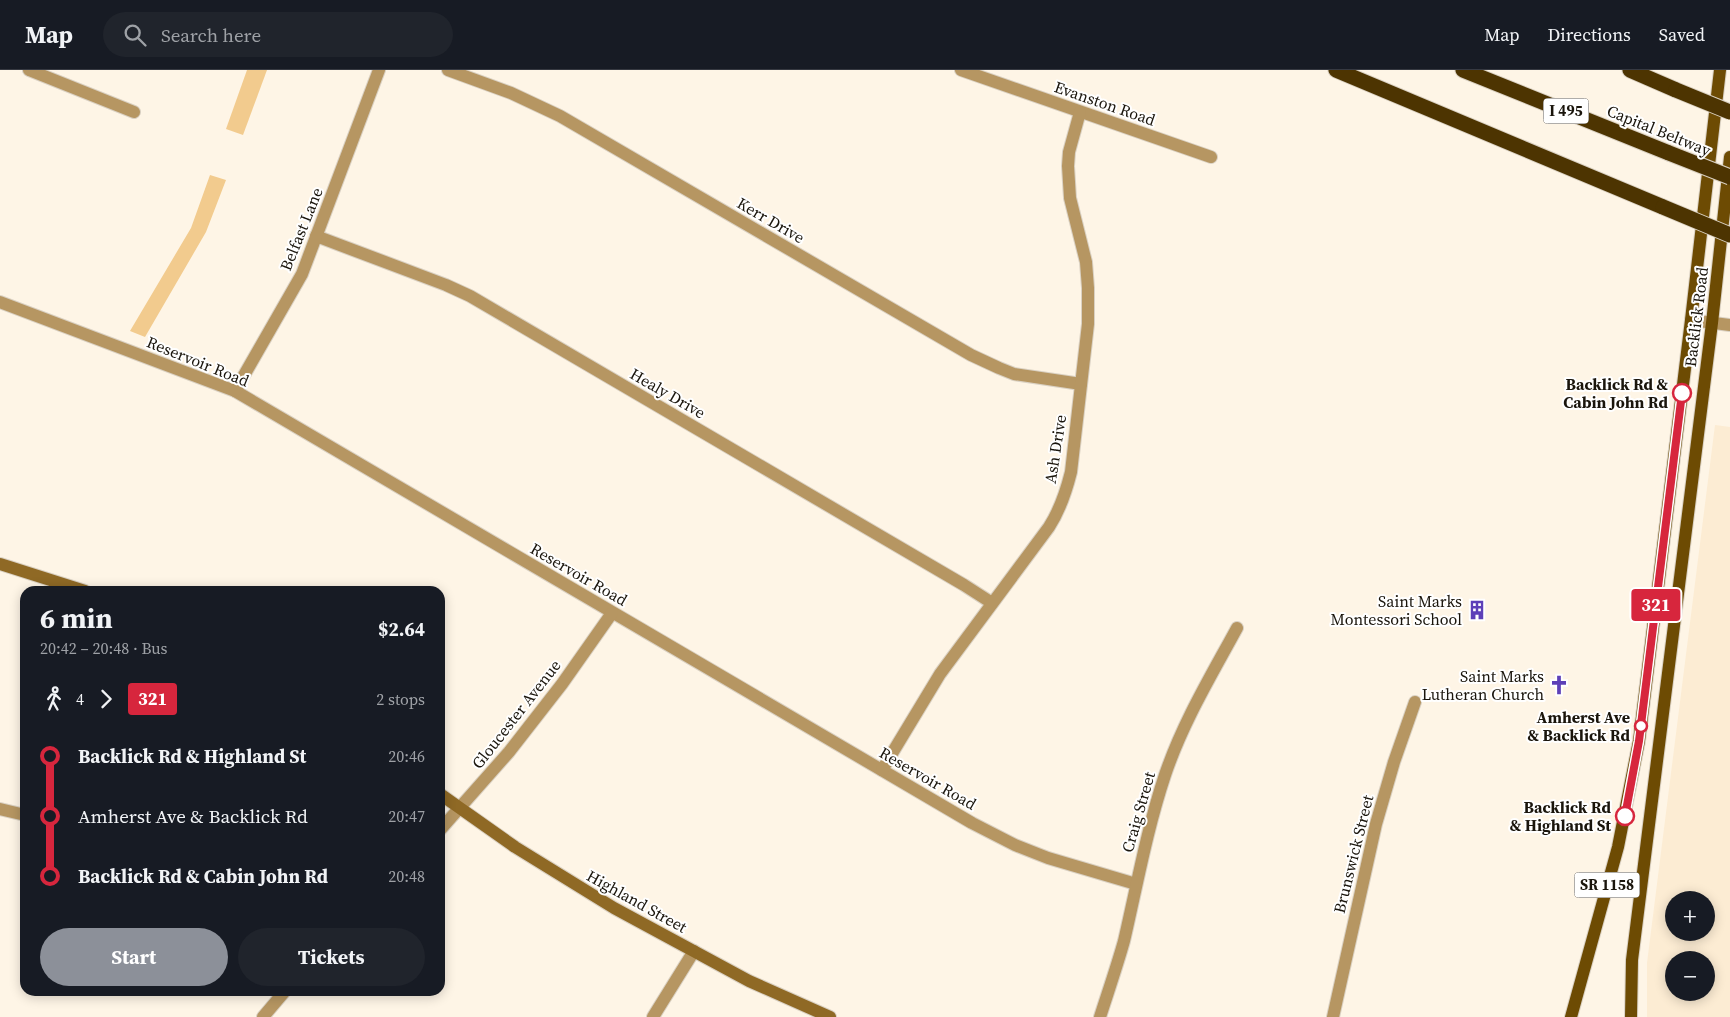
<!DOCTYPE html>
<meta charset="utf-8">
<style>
body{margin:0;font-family:"Source Serif 4",serif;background:#20242c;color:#f1f3f6;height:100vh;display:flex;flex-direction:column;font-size:19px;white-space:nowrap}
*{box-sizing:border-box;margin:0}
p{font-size:16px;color:#9ea1a6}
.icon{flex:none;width:28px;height:28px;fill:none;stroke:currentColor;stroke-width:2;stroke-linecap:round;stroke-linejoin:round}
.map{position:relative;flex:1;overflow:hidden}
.panel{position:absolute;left:20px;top:516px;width:425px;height:410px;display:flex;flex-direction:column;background:#171b24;border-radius:15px;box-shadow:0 2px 12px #0003}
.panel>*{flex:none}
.badge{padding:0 10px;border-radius:4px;font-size:18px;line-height:32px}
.fabs{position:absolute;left:1665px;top:821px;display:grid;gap:10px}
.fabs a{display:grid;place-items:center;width:50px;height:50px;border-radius:50%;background:#171b24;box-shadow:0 2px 12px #0003;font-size:25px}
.map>.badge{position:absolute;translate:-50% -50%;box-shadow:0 0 0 2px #fff}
.legs{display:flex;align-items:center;gap:8px;height:55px;padding:0 20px;font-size:16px}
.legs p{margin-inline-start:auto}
.head{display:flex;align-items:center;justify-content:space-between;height:85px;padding:0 20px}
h1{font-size:28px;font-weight:700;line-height:38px}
.action{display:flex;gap:10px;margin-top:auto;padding:10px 20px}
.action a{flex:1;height:58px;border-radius:30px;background:#8c9099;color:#fff;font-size:20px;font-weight:700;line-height:58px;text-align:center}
.action a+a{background:#20242c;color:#f1f3f6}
ul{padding:0 20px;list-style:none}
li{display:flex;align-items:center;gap:18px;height:60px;font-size:19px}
li i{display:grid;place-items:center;width:8px;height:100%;margin:0 6px;background:currentColor}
li i::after{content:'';width:12px;height:12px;margin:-6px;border:4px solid;border-radius:50%;background:#171b24}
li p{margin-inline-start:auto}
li:first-child i{background:linear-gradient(#0000 50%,currentColor 0)}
li:last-child i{background:linear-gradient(currentColor 50%,#0000 0)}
header{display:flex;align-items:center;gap:30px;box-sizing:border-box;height:70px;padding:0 25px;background:#171b24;border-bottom:1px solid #363941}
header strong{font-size:24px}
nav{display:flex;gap:28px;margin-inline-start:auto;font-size:18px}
.search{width:350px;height:45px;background:#20242c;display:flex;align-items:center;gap:12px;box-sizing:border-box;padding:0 18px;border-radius:28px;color:#9ea1a6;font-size:19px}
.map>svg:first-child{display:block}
.built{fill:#fcecd3;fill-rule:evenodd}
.green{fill:#f2cb8e}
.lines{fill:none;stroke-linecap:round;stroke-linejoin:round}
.street-casing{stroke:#dad1c3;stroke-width:14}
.secondary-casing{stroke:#dad1c3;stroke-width:14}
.primary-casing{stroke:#dad1c3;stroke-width:14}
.highway-casing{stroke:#dad1c3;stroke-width:17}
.street{stroke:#b69662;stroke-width:12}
.secondary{stroke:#8f6925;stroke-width:12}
.primary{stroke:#6d4b03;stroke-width:12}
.highway{stroke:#4d3401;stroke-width:15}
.highway-bridge-casing{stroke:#dad1c3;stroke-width:17;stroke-linecap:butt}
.highway-bridge{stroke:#4d3401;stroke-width:15}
.line-1-casing{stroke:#fff;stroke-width:11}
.line-1{stroke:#d7263d;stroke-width:8}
.stop-1-dot{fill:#fff;stroke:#d7263d;stroke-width:2.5}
.labels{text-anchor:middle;stroke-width:4;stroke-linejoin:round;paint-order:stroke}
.shield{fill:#fff;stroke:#5f5b55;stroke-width:1}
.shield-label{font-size:15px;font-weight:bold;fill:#1a150c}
.street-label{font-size:16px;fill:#1a150c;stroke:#fff}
.stop-label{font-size:16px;font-weight:bold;fill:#1a150c;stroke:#fff;text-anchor:end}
.poi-label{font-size:16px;fill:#1a150c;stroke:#fff;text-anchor:end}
</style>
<header>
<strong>Map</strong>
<div class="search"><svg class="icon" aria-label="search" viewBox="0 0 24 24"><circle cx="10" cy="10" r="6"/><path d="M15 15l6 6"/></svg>Search here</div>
<nav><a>Map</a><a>Directions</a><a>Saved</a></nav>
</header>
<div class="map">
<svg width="1730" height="947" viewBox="0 0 1730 947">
<rect width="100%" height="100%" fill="#fef5e6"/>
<path class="built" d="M1715,355l15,2v590h-83v-54zM1674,830h32v32h-32zM1674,890h32v32h-32z"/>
<g class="green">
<path d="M247,0h20l-24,65 -17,-6z"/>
<path d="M210,105l16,5 -20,52 -61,105 -15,-6 61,-103z"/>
</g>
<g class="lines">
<defs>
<g id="street">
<path d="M29,0l105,42"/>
<path d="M448,0l63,23 49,23 411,239 28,13 15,6 67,10"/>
<path d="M961,0l250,87"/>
<path d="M316,166l130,49 24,11 494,289 28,18"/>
<path d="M0,232l235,89 737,432 43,22 33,13 88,26"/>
<path d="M1691,250l39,5"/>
<path d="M235,321l67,-117 77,-204"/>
<path d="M882,700l58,-96 109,-147c11,-17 17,-35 22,-55l17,-148v-36l-2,-26 -16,-64 -2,-32 1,-14 11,-40"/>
<path d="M0,739l25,6"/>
<path d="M440,760l69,-78 53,-68 50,-71"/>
<path d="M263,947l22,-26"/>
<path d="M653,947l41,-66"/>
<path d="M1100,947c8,-25 17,-51 24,-76 13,-56 23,-112 41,-166 18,-53 46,-99 72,-147"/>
<path d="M1333,947l43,-193 18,-62 21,-60"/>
</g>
<g id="secondary">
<path d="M0,494l85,27"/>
<path d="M440,724l75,53 99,61 135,73 81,36"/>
</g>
<g id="primary">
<path d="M1571,947l47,-170 21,-106 52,-421 29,-250"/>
<path d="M1631,947l1,-57 80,-637 18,-166"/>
</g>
<g id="highway">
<path d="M1336,0l327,137"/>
<path d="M1463,0l206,83"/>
<path d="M1630,0l46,20"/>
</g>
</defs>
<use href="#street" class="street-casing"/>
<use href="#secondary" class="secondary-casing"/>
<use href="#primary" class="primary-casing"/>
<use href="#highway" class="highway-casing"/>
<use href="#street" class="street"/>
<use href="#secondary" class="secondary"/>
<use href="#primary" class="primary"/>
<use href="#highway" class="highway"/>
<defs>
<g id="highway-bridge">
<path d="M1676,20l54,22"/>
<path d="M1669,83l61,24"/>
<path d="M1663,137l67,28"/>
</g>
</defs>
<use href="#highway-bridge" class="highway-bridge-casing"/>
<use href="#highway-bridge" class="highway-bridge"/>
</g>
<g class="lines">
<defs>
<path id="line-1" d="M1625,746l14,-75 43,-348"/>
</defs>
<use href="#line-1" class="line-1-casing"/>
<use href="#line-1" class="line-1"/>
</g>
<defs>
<symbol id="building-bare" viewBox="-9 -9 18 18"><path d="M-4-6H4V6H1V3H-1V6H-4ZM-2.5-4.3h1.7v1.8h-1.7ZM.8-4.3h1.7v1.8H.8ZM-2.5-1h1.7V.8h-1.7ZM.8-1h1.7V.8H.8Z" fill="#5d40b8" stroke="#fff" stroke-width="2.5" paint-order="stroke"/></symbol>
<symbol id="church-bare" viewBox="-9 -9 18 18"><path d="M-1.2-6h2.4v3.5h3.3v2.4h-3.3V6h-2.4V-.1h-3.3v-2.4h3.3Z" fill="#5d40b8" stroke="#fff" stroke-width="2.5" paint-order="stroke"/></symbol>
</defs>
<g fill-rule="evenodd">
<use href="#building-bare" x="1463" y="526" width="28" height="28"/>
<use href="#church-bare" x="1545" y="601" width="28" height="28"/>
</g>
<g class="stop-1-dot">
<circle cx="1682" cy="323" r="9"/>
<circle cx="1641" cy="656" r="6"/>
<circle cx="1625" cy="746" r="9"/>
</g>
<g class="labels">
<g class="shield">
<rect x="1543.5" y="28.5" width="45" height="25" rx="4"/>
<rect x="1574.5" y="802.5" width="65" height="25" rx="4"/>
</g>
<g class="shield-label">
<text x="1566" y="46">I 495</text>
<text x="1607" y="820">SR 1158</text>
</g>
<g class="street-label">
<text transform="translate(1105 33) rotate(19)" y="6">Evanston Road</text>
<text transform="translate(1659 60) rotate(22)" y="6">Capital Beltway</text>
<text transform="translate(771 150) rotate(30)" y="6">Kerr Drive</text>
<text transform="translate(301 159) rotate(-68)" y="6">Belfast Lane</text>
<text transform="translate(1696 247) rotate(-83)" y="6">Backlick Road</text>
<text transform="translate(198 291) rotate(22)" y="6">Reservoir Road</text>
<text transform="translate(668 323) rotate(30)" y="6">Healy Drive</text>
<text transform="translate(1055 379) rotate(-81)" y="6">Ash Drive</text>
<text transform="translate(579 504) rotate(30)" y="6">Reservoir Road</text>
<text transform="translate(516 644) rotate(-52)" y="6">Gloucester Avenue</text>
<text transform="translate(928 708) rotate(30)" y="6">Reservoir Road</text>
<text transform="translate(1138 742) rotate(-74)" y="6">Craig Street</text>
<text transform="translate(1353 784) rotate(-76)" y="6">Brunswick Street</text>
<text transform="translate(637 831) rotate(29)" y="6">Highland Street</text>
</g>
<g class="stop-label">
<text x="1668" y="320">Backlick Rd &amp;<tspan x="1668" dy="18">Cabin John Rd</tspan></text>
<text x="1630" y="653">Amherst Ave<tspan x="1630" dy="18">&amp; Backlick Rd</tspan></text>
<text x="1611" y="743">Backlick Rd<tspan x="1611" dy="18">&amp; Highland St</tspan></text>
</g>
<g class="poi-label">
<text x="1462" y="537">Saint Marks<tspan x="1462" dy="18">Montessori School</tspan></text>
<text x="1544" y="612">Saint Marks<tspan x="1544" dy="18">Lutheran Church</tspan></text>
</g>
</g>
</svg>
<div class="fabs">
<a>+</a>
<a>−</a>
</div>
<b class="badge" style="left:1656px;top:535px;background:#d7263d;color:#fff">321</b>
<section class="panel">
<div class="head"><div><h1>6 min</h1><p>20:42 – 20:48 · Bus</p></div><b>$2.64</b></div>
<div class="legs"><svg class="icon" aria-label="walk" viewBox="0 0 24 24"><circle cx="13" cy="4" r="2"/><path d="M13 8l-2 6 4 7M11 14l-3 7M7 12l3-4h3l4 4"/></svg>4<svg class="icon" aria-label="forward" viewBox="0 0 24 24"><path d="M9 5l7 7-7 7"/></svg><b class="badge" style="background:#d7263d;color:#fff">321</b><p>2 stops</p></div>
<ul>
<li><i style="color:#d7263d"></i><b>Backlick Rd &amp; Highland St</b><p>20:46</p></li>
<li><i style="color:#d7263d"></i><span>Amherst Ave &amp; Backlick Rd</span><p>20:47</p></li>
<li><i style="color:#d7263d"></i><b>Backlick Rd &amp; Cabin John Rd</b><p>20:48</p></li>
</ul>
<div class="action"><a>Start</a><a>Tickets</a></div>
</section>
</div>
